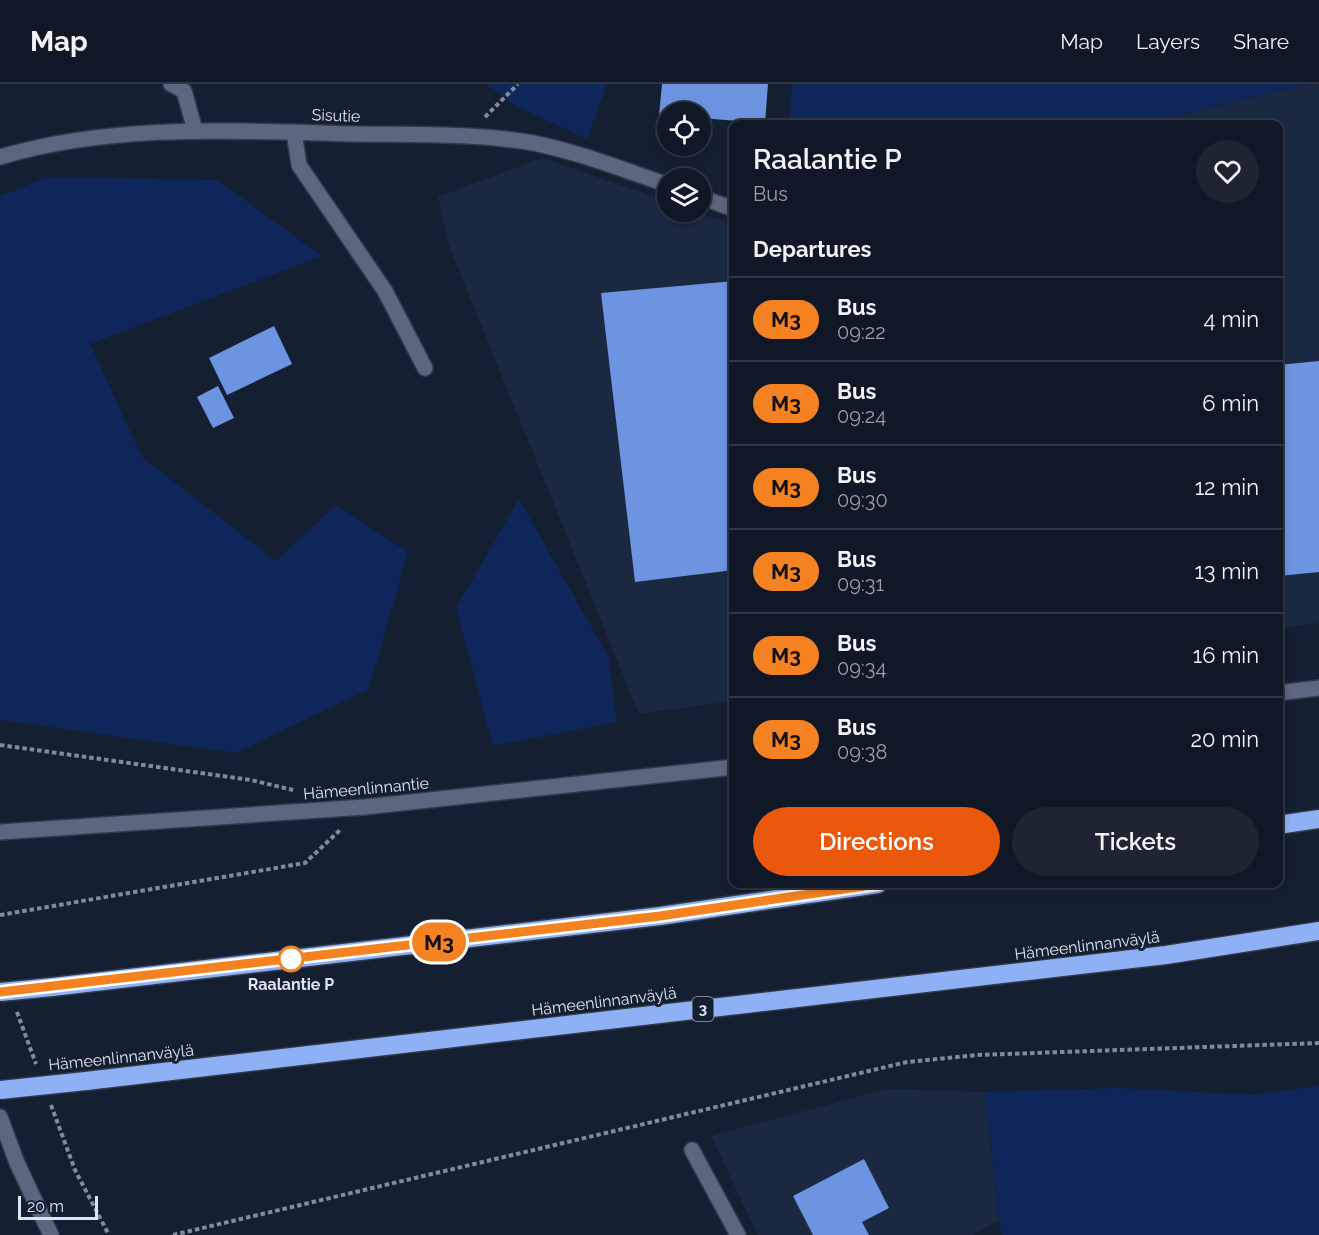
<!DOCTYPE html>
<meta charset="utf-8">
<style>
body{margin:0;font-family:Raleway,sans-serif;background:#1e2432;color:#f1f3f6;height:100vh;display:flex;flex-direction:column;font-size:22px;white-space:nowrap}
*{box-sizing:border-box;margin:0}
p{font-size:20px;color:#9c9fa7}
.icon{flex:none;width:33px;height:33px;fill:none;stroke:currentColor;stroke-width:2;stroke-linecap:round;stroke-linejoin:round}
.map{position:relative;flex:1;overflow:hidden}
.sheet{position:absolute;left:729px;top:36px;width:554px;height:768px;display:flex;flex-direction:column;background:#101726;border-radius:12px;box-shadow:0 3px 9px #0003,0 0 0 2px #303643}
.sheet>*{flex:none}
.badge{padding:0 12px;border-radius:20px;font-size:21px;line-height:39px}
.fabs{position:absolute;left:657px;top:18px;display:grid;gap:12px}
.fabs a{display:grid;place-items:center;width:54px;height:54px;border-radius:50%;background:#101726;box-shadow:0 3px 9px #0003,0 0 0 2px #303643;font-size:30px}
.scale{position:absolute;left:18px;bottom:15px;width:80px;box-sizing:border-box;padding-left:6px;border:3px solid #dde4f2;border-top:0;font-size:16px;line-height:21px;white-space:nowrap;color:#dde4f2;-webkit-text-stroke:4px #151f32;paint-order:stroke}
.map>.badge{position:absolute;translate:-50% -50%;box-shadow:0 0 0 3px #fff}
h2{padding:0 24px;font-size:22px;line-height:54px}
.round{display:grid;place-items:center;flex:none;width:63px;height:63px;border-radius:32px;background:#1e2432}
.head{display:flex;align-items:center;justify-content:space-between;height:102px;padding:0 24px}
h1{font-size:28px;font-weight:600;line-height:45px}
.primary-button{display:flex;gap:12px;margin-top:auto;padding:12px 24px}
.primary-button a{flex:1;height:69px;border-radius:36px;background:#ea580c;color:#fff;font-size:24px;font-weight:600;line-height:69px;text-align:center}
.primary-button a+a{background:#1e2432;color:#f1f3f6}
ul{padding:0;list-style:none}
li{display:flex;align-items:center;gap:18px;height:84px;padding:0 24px;border-top:2px solid #303643}
li div{flex:1}
li b{display:block;font-size:22px}
li em{font-style:normal}
li .badge{min-width:66px;font-weight:700;text-align:center}
header{display:flex;align-items:center;gap:36px;box-sizing:border-box;height:84px;padding:0 30px;background:#101726;border-bottom:2px solid #303643}
header strong{font-size:28px}
nav{display:flex;gap:33px;margin-inline-start:auto;font-size:21px}
.map>svg:first-child{display:block}
.built{fill:#1b2841}
.green{fill:#0e2659}
.building{fill:#6d94e1}
.lines{fill:none;stroke-linecap:round;stroke-linejoin:round}
.lane-casing{stroke:#323849;stroke-width:18}
.street-casing{stroke:#323849;stroke-width:18}
.secondary-casing{stroke:#323849;stroke-width:18}
.highway-casing{stroke:#323849;stroke-width:21}
.path{stroke:#838b9b;stroke-width:4;stroke-dasharray:4.5 3;stroke-linecap:butt}
.lane{stroke:#5b677f;stroke-width:15}
.street{stroke:#5b677f;stroke-width:15}
.secondary{stroke:#5b677f;stroke-width:15}
.highway{stroke:#8db1f4;stroke-width:18}
.highway-bridge-casing{stroke:#323849;stroke-width:21;stroke-linecap:butt}
.highway-bridge{stroke:#8db1f4;stroke-width:18}
.line-casing{stroke:#fff;stroke-width:14}
.line{stroke:#f58220;stroke-width:9}
.stop-dot{fill:#fff;stroke:#f58220;stroke-width:3}
.labels{text-anchor:middle;stroke-width:6;stroke-linejoin:round;paint-order:stroke}
.shield{fill:#151f32;stroke:#a1a9b8;stroke-width:1.5}
.shield-label{font-size:15px;font-weight:bold;fill:#dde4f2}
.street-label{font-size:16px;fill:#dde4f2;stroke:#151f32}
.stop-label{font-size:16px;font-weight:bold;fill:#dde4f2;stroke:#151f32}
</style>
<header>
<strong>Map</strong>
<nav><a>Map</a><a>Layers</a><a>Share</a></nav>
</header>
<div class="map">
<svg width="1319" height="1151" viewBox="0 0 1319 1151">
<rect width="100%" height="100%" fill="#151f32"/>
<g class="built">
<path d="M1309,0h10v539l-41,6v-505h-137z"/>
<path d="M542,74l125,43 1,11h29l36,12v477l-94,13 -191,-471 -10,-46z"/>
<path d="M887,1005l98,3 14,129 -27,14h-214l-47,-99z"/>
</g>
<g class="green">
<path d="M486,0h121l-20,55 -71,-33z"/>
<path d="M793,0h516l-168,40h-353z"/>
<path d="M48,93l169,3 105,76 -232,88 52,113 134,104 60,-56 72,47 -39,137 -133,64 -236,-33v-524z"/>
<path d="M519,415l90,159 8,64 -124,24 -37,-138z"/>
<path d="M1319,1002v149h-318l-16,-143 134,-4 132,7z"/>
</g>
<g class="building">
<path d="M662,0h106l-3,39 -65,-5v-6h-32v4l-9,-1z"/>
<path d="M734,197v289l-99,12 -34,-289z"/>
<path d="M274,242l18,38 -65,31 -18,-37z"/>
<path d="M1319,277v211l-40,4 -1,-211z"/>
<path d="M218,302l16,32 -21,10 -16,-31z"/>
<path d="M864,1075l25,49 -27,14 7,13h-56l-20,-39z"/>
</g>
<g class="lines">
<defs>
<g id="lane">
<path d="M171,0l13,7 11,39"/>
<path d="M294,48l5,33 86,126 40,77"/>
</g>
<g id="street">
<path d="M0,73c115,-34 238,-26 356,-23 59,1 120,-1 177,9 46,9 91,27 135,42"/>
<path d="M700,113l34,12"/>
<path d="M692,1066l46,85"/>
</g>
<g id="secondary">
<path d="M1278,609l41,-5"/>
<path d="M0,748l365,-25 369,-40"/>
<path d="M0,1033l17,46 34,72"/>
</g>
<g id="highway">
<path d="M1278,741l41,-6"/>
<path d="M52,903l608,-71 218,-32"/>
<path d="M86,997l1080,-126 153,-24"/>
</g>
</defs>
<use href="#lane" class="lane-casing"/>
<use href="#street" class="street-casing"/>
<use href="#secondary" class="secondary-casing"/>
<use href="#highway" class="highway-casing"/>
<g class="path">
<path d="M485,33l33,-33"/>
<path d="M0,661l251,35 42,10"/>
<path d="M0,831l305,-52 35,-33"/>
<path d="M17,928l19,52"/>
<path d="M51,1021l24,65 34,65"/>
<path d="M173,1151l734,-173 70,-7 342,-12"/>
</g>
<use href="#lane" class="lane"/>
<use href="#street" class="street"/>
<use href="#secondary" class="secondary"/>
<use href="#highway" class="highway"/>
<defs>
<g id="highway-bridge">
<path d="M0,908l52,-5"/>
<path d="M0,1006l86,-9"/>
</g>
</defs>
<use href="#highway-bridge" class="highway-bridge-casing"/>
<use href="#highway-bridge" class="highway-bridge"/>
</g>
<g class="lines">
<defs>
<path id="line" d="M0,908l660,-76 218,-32"/>
</defs>
<use href="#line" class="line-casing"/>
<use href="#line" class="line"/>
</g>
<circle class="stop-dot" cx="291" cy="875" r="12"/>
<g class="labels">
<rect class="shield" x="692.5" y="913" width="21" height="24" rx="4.5"/>
<g class="shield-label">
<text x="703" y="930">3</text>
</g>
<g class="street-label">
<text transform="translate(336 31) rotate(2)" y="6">Sisutie</text>
<text transform="translate(366 704) rotate(-5)" y="6">Hämeenlinnantie</text>
<text transform="translate(1087 861) rotate(-7)" y="6">Hämeenlinnanväylä</text>
<text transform="translate(604 917) rotate(-7)" y="6">Hämeenlinnanväylä</text>
<text transform="translate(121 973) rotate(-6)" y="6">Hämeenlinnanväylä</text>
</g>
<g class="stop-label">
<text x="291" y="906">Raalantie P</text>
</g>
</g>
</svg>
<div class="fabs">
<a><svg class="icon" aria-label="locate" viewBox="0 0 24 24"><circle cx="12" cy="12" r="6"/><path d="M12 2v4M12 18v4M2 12h4M18 12h4"/></svg></a>
<a><svg class="icon" aria-label="layers" viewBox="0 0 24 24"><path d="M12 4l9 5-9 5-9-5zM3 14l9 5 9-5"/></svg></a>
</div>
<div class="scale">20 m</div>
<b class="badge" style="left:439px;top:858px;background:#f58220;color:#111">M3</b>
<section class="sheet">
<div class="head"><div><h1>Raalantie P</h1><p>Bus</p></div><a class="round"><svg class="icon" aria-label="heart" viewBox="0 0 24 24"><path d="M12 20l-8-8c-3-5 5-10 8-4 3-6 11-1 8 4z"/></svg></a></div>
<h2>Departures</h2>
<ul>
<li><span class="badge" style="background:#f58220;color:#111">M3</span><div><b>Bus</b><p>09:22</p></div><em>4 min</em></li>
<li><span class="badge" style="background:#f58220;color:#111">M3</span><div><b>Bus</b><p>09:24</p></div><em>6 min</em></li>
<li><span class="badge" style="background:#f58220;color:#111">M3</span><div><b>Bus</b><p>09:30</p></div><em>12 min</em></li>
<li><span class="badge" style="background:#f58220;color:#111">M3</span><div><b>Bus</b><p>09:31</p></div><em>13 min</em></li>
<li><span class="badge" style="background:#f58220;color:#111">M3</span><div><b>Bus</b><p>09:34</p></div><em>16 min</em></li>
<li><span class="badge" style="background:#f58220;color:#111">M3</span><div><b>Bus</b><p>09:38</p></div><em>20 min</em></li>
</ul>
<div class="primary-button"><a>Directions</a><a>Tickets</a></div>
</section>
</div>
